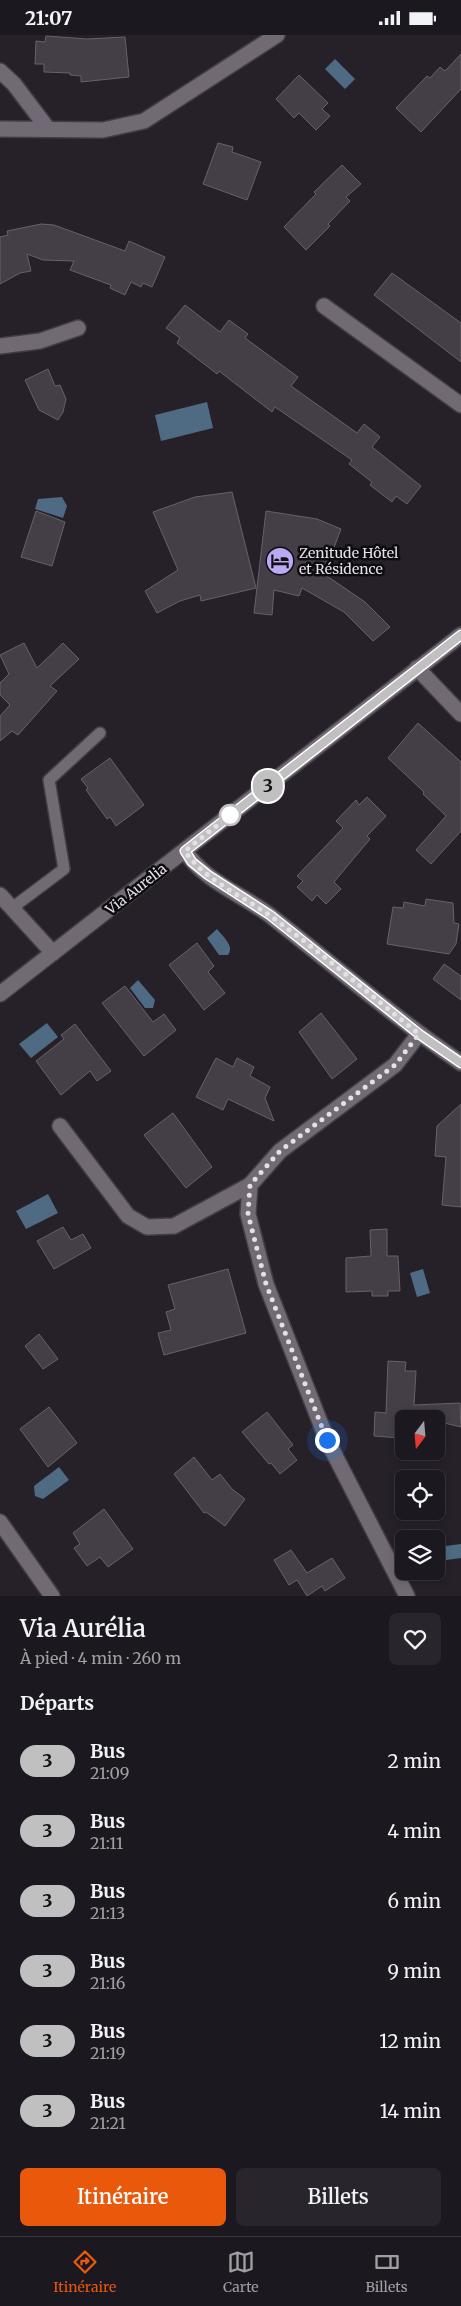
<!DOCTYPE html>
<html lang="fr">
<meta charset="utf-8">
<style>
body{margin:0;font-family:Merriweather,serif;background:#29252c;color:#f1f3f6;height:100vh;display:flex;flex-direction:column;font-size:19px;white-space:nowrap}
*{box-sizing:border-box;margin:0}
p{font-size:16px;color:#a0a0a4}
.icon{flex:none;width:28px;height:28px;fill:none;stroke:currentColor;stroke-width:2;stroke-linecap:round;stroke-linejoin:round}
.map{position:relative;height:1561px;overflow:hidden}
.details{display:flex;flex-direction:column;background:#1c181f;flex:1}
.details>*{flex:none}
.badge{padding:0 10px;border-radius:16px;font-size:18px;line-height:32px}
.needle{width:32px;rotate:196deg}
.fabs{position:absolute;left:395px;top:1375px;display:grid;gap:10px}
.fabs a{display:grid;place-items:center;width:50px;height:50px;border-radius:8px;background:#1c181f;box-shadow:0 2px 8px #0003,0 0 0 1px #3a373d;font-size:25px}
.you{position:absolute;width:25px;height:25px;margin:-12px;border:4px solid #fff;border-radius:50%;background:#1a73e8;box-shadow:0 0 0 8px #1a73e833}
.map>.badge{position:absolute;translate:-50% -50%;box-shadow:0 0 0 2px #fff}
h2{padding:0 20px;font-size:19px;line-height:45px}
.round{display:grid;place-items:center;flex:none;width:52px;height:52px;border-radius:8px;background:#29252c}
.summary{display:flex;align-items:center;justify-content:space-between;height:85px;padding:0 20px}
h1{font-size:24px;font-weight:600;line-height:38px}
.cta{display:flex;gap:10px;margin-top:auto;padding:10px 20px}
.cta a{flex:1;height:58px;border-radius:8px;background:#ea580c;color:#fff;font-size:20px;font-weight:600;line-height:58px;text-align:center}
.cta a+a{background:#29252c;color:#f1f3f6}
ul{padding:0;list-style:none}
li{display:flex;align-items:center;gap:15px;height:70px;padding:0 20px}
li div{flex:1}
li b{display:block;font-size:19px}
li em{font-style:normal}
li .badge{min-width:55px;font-weight:700;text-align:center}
.status{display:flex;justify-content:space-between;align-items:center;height:35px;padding:0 25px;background:#1c181f;direction:ltr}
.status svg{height:14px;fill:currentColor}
.tab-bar{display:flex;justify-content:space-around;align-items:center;height:70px;border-top:1px solid #3a373d;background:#1c181f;font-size:14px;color:#a0a0a4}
.tab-bar a{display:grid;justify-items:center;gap:2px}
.tab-bar .current{color:#ea580c}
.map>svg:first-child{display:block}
.water{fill:#4f6b84}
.building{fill:#443e47;stroke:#68616c}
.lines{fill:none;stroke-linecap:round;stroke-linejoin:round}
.lane-casing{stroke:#423d44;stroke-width:14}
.street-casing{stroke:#423d44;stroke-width:18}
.lane{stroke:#716a74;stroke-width:11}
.street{stroke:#716a74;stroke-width:15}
.line-casing{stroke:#fff;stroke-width:11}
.line{stroke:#c0c0c0;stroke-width:8}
.walk{stroke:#e4e0e6;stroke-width:5;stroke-dasharray:0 9}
.stop-dot{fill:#fff;stroke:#c0c0c0;stroke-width:2.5}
.labels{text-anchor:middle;stroke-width:5;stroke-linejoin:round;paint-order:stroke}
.poi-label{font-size:14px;fill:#e4e0e6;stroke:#0d0b0f;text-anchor:start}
.street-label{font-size:14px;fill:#e4e0e6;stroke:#0d0b0f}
</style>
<div class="status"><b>21:07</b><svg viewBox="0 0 49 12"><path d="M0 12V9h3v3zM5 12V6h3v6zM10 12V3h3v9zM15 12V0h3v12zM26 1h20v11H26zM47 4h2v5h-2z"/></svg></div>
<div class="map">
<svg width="461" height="1561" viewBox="0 0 461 1561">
<rect width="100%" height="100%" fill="#262029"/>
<g class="water">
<path d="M335,24l20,20 -10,10 -20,-20z"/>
<path d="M207,367l6,26 -52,13 -6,-26z"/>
<path d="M62,462l5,9 -4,12 -28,-9 3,-10z"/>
<path d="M217,894c6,8 18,17 11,26h-9l-12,-17z"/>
<path d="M138,945l17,20 -2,8h-8l-15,-20z"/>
<path d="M47,988l11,14 -27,21 -12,-14z"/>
<path d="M48,1159l10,19 -32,16 -10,-18z"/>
<path d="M423,1234l7,24 -13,4 -7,-24z"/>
<path d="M59,1432l10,13 -26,19 -8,-3 -1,-10z"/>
<path d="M461,1509v14l-22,3 -2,-14z"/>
</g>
<g class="building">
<path d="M46,1l41,3 38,-2 4,40 -48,5v-6l-11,-1v-2l-26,-1v-8h-9l1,-23 9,1z"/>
<path d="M461,19v35l-40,43 -25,-24 31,-32 3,2 10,-11 5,4z"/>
<path d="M299,40l29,28 -6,6 8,7 -14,14 -17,-17 -5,5 -18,-19z"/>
<path d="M218,108l15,4 -1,5 29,10 -14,38 -44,-16z"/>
<path d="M342,130l19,19 -15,13 4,4 -22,23 2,2 -24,24 -22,-23 32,-33 -2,-2z"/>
<path d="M41,189l13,1 71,26 4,-10 36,16 -13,30 -9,-4 -2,4 -10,-5 -6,13 -15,-7 1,-3 -41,-15 4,-9 -31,-1 -16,-6 4,17 -11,2 -20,11v-47l8,-2 -1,-4z"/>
<path d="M392,238l69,50v39l-87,-67z"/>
<path d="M185,270l35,27 9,-12 19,14 -3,4 53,39 -7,9 66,47 7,-9 16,13 -8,10 49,39 -14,18 -11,-8 -4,6 -22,-17 2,-3 -23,-18 3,-4 -77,-53 -3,5 -53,-41 -2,3 -40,-31 3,-5 -14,-10z"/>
<path d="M48,334l7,17 5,-1 6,14 -3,13 -5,8 -19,-10 -14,-30z"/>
<path d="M232,457l24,96 -55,13 -1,-6 -20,6 -23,12 -12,-22 33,-21 -25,-58 42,-15z"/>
<path d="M36,476l29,11 -13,44 -31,-9z"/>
<path d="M266,476l51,8 24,10 -17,45 41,28 25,25 -17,14 -29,-29 -42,-24 -3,8 -25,-6 -2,25 -18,-2z"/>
<path d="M24,608l13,25 26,-25 16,16 -29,27 7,5 -39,44 -6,-4 -12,10v-25l10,-11 -10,-10v-12l9,-9 -9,-19z"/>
<path d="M418,688l43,39v69l-30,33 -15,-14 30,-34 -23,-22 1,-2 -36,-34z"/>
<path d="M110,723l34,47 -28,21 -6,-9 -3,2 -21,-29 2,-2 -7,-9z"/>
<path d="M367,762l19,19 -19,20 3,3 -36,43 7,7 -15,15 -9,-9 -5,6 -15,-14 6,-6 -6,-5 46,-48 -7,-7 20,-21 3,5z"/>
<path d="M426,864l27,4 1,20 5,1 -3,20 -7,10 -62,-10 6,-37 10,1 1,-6 21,4z"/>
<path d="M197,908l17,23 -6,6 17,21 -21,17 -35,-45z"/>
<path d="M444,929l17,12v24l-28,-21z"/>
<path d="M125,951l28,36 11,-8 12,16 -32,26 -42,-53z"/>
<path d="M321,978l36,46 -25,20 -33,-47z"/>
<path d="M75,989l36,47 -14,10 -7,-10 -29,24 -25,-34 28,-22 -3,-4z"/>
<path d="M216,1023l17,9 4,-9 17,9 -4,9 20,11 -5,11 9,23 -46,-22 -5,11 -27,-13z"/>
<path d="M461,1069v103l-19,-2 4,-48 -11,-1 2,-30z"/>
<path d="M173,1078l39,54 -26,21 -42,-53z"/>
<path d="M63,1192l8,13 12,-6 8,14 -37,21 -17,-28z"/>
<path d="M387,1194v27h11l2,35h-12v5h-16v-5l-26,1v-34l25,-2 -1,-26z"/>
<path d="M228,1234l18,64 -82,22 -6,-22 13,-3 -5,-18 9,-3 -7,-24z"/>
<path d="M39,1299l19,25 -15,10 -18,-23z"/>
<path d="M388,1326l18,1 -1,9h11l-2,34 46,-2 1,24 -25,-6v-2l-23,-4v4h-9v7l-4,-1v13l-26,-2 1,-24 11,1z"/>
<path d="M49,1372l28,36 -29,24 -28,-38z"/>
<path d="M267,1377l26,33 -5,4 9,11 -17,14 -9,-11 -2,1 -27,-32z"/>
<path d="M194,1422l18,23 8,-6 12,15 13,10 -20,27 -19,-14 -2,1 -30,-39z"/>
<path d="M104,1474l29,40 -25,18 -8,-10 -13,9 -13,-18 6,-4 -7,-11z"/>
<path d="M291,1515l16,23 25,-15 13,20 -20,13 -3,-5 -15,10 -10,-16 -8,5 -15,-25z"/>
</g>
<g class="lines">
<defs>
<path id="lane" d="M12,873l52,-39 -15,-89 51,-47"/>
<g id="street">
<path d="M0,36l14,13 34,45"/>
<path d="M0,94l103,1 41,-9 133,-86"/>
<path d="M324,271l137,99"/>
<path d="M0,311l40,-5 38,-13"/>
<path d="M417,633l44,46"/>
<path d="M185,816c20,31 59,44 87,66 63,49 123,101 189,146"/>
<path d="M0,860l53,58"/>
<path d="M0,959l461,-359"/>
<path d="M60,1091l68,90 19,11 27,-1 76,-41"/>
<path d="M0,1487l52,74"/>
<path d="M407,1561l-80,-156 -61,-156 -18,-70 2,-29 30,-34 115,-86 24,-31"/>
</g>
</defs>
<use href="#lane" class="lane-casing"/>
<use href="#street" class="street-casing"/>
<use href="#lane" class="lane"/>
<use href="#street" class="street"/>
</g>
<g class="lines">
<defs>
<path id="line" d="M461,600l-276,216 7,11 16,13 62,40 149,119 42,29"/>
</defs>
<use href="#line" class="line-casing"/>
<use href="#line" class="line"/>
<path class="walk" d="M230,780l-45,36c19,29 56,44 84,64 52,37 100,79 150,119l-24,31 -115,86 -30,34 -2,29 18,70 61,156"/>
</g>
<defs>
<symbol id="hotel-disc" viewBox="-11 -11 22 22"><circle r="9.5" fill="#bca9f5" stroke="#0d0b0f"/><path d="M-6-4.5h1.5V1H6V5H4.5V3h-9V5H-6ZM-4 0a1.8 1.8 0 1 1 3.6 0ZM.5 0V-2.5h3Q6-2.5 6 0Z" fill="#111"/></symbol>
</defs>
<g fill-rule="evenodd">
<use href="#hotel-disc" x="264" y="510" width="32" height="32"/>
</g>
<circle class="stop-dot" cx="230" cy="780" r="10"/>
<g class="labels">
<g class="poi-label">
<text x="299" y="523">Zenitude Hôtel<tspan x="299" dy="16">et Résidence</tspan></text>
</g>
<g class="street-label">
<text transform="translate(136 854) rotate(-38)" y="5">Via Aurelia</text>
</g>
</g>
</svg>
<div class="fabs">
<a><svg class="needle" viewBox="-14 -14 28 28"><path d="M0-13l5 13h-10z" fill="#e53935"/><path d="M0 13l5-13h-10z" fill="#a0a0a4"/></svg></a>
<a><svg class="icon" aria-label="locate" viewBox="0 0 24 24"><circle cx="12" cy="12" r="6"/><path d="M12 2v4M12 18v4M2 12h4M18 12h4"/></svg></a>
<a><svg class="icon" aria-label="layers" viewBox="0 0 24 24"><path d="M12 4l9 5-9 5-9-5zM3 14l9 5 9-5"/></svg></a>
</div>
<div class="you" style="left:327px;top:1405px"></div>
<b class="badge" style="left:268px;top:751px;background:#c0c0c0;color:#111">3</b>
</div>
<section class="details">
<div class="summary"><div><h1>Via Aurélia</h1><p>À pied · 4 min · 260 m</p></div><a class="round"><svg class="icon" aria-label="heart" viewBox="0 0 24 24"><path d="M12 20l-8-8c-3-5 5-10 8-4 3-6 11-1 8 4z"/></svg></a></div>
<h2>Départs</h2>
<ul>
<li><span class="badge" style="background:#c0c0c0;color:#111">3</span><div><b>Bus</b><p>21:09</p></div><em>2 min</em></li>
<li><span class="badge" style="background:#c0c0c0;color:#111">3</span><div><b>Bus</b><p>21:11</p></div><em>4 min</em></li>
<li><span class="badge" style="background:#c0c0c0;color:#111">3</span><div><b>Bus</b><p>21:13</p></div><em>6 min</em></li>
<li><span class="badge" style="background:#c0c0c0;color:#111">3</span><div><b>Bus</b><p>21:16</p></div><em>9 min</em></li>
<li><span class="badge" style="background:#c0c0c0;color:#111">3</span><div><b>Bus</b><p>21:19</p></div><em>12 min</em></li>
<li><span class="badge" style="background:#c0c0c0;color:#111">3</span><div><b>Bus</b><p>21:21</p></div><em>14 min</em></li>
</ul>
<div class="cta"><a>Itinéraire</a><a>Billets</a></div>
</section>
<nav class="tab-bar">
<a class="current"><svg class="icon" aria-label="directions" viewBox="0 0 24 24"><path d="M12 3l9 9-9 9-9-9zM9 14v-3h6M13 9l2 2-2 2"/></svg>Itinéraire</a>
<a><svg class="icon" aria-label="map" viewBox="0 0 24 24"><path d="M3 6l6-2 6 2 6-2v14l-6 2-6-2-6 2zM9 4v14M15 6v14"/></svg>Carte</a>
<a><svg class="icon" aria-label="tickets" viewBox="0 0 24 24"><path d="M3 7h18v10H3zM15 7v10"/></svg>Billets</a>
</nav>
